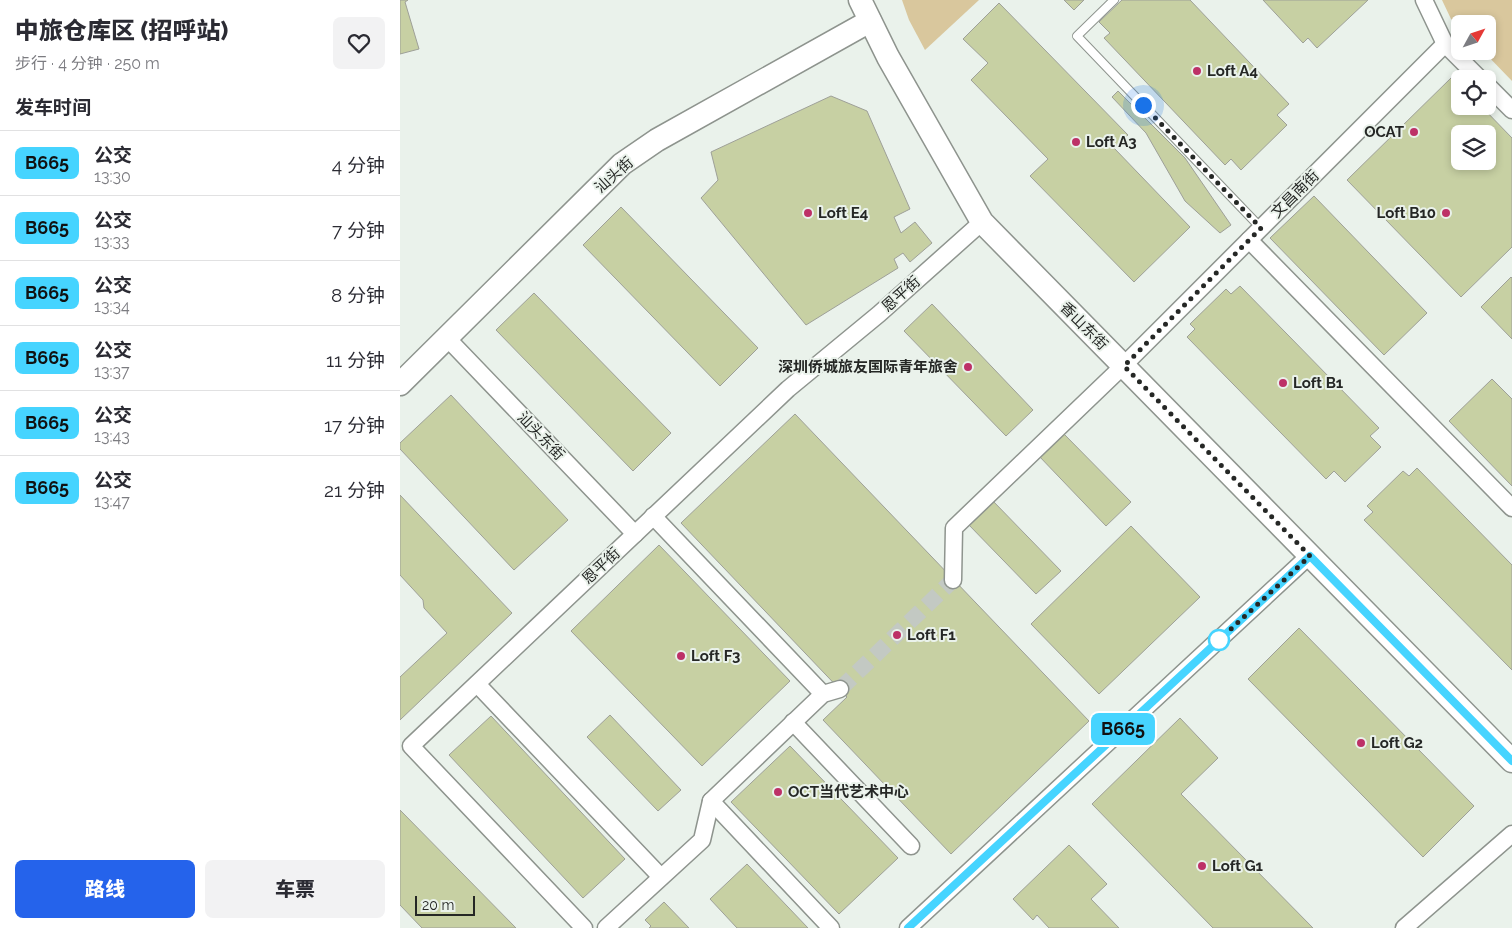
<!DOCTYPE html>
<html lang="zh">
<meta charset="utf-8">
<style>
body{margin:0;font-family:Raleway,"Noto Sans SC",sans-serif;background:#f2f2f3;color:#2b2b33;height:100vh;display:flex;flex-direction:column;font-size:19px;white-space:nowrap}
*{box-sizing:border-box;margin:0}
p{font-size:16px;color:#7c7c81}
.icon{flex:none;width:28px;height:28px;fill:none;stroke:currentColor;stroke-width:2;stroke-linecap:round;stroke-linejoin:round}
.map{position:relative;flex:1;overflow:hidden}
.side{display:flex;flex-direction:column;background:#fff;width:400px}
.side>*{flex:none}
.badge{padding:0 10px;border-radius:8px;font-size:18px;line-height:32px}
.needle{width:32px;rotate:50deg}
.buttons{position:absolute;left:1051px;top:15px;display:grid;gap:10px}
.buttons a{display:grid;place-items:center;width:45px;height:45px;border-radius:8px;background:#fff;box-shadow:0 2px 8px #0003;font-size:25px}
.scale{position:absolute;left:15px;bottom:12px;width:60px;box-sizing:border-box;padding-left:5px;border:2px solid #252725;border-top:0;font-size:14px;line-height:18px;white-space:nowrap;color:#252725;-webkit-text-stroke:4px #eaf2eb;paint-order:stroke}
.you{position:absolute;width:25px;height:25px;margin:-12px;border:4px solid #fff;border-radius:50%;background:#1a73e8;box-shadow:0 0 0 8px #1a73e833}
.map>.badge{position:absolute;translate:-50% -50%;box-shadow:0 0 0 2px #fff}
h2{padding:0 15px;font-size:19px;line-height:45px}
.round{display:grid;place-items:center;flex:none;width:52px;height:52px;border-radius:8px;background:#f2f2f3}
.overview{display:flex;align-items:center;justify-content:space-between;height:85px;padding:0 15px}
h1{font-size:24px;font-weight:800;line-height:38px}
.button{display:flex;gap:10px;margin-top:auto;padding:10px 15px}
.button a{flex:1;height:58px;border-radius:8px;background:#2563eb;color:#fff;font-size:20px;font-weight:800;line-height:58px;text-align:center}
.button a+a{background:#f2f2f3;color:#2b2b33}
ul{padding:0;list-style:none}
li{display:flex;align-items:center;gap:15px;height:65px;padding:0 15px;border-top:1px solid #e1e1e2}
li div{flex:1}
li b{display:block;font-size:19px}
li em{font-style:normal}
li .badge{min-width:55px;font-weight:700;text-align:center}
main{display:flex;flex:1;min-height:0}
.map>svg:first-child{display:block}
.green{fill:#d9c79d}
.building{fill:#c7d0a3;stroke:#9ea098;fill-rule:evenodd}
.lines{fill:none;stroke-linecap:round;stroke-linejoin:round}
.street-tunnel{stroke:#c3c9c3;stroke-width:16;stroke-dasharray:16 8;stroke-linecap:butt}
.lane-casing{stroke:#8e948e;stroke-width:10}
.street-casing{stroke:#8e948e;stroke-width:19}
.secondary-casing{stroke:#8e948e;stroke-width:25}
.lane{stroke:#fff;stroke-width:8}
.street{stroke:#fff;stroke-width:16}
.secondary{stroke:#fff;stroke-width:22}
.line-casing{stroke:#fff;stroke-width:11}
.line{stroke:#46d4ff;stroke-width:8}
.walk{stroke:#252725;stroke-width:5;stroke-dasharray:0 9}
.poi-dot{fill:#bd3167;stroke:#eaf2eb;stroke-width:2}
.stop-dot{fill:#fff;stroke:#46d4ff;stroke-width:2.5}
.labels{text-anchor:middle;stroke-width:4;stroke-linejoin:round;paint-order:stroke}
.poi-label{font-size:15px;font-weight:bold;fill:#252725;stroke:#eaf2eb;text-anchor:start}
.street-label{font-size:15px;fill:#252725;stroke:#eaf2eb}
</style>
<main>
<section class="side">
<div class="overview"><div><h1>中旅仓库区 (招呼站)</h1><p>步行 · 4 分钟 · 250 m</p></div><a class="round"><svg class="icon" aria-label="heart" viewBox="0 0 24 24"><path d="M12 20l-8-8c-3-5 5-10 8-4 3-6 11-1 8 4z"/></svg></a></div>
<h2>发车时间</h2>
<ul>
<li><span class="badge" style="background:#46d4ff;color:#111">B665</span><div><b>公交</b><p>13:30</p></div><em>4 分钟</em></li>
<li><span class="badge" style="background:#46d4ff;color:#111">B665</span><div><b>公交</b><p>13:33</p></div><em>7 分钟</em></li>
<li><span class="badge" style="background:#46d4ff;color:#111">B665</span><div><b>公交</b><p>13:34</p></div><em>8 分钟</em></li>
<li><span class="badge" style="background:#46d4ff;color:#111">B665</span><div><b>公交</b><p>13:37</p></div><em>11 分钟</em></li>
<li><span class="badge" style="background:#46d4ff;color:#111">B665</span><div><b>公交</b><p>13:43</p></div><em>17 分钟</em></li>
<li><span class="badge" style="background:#46d4ff;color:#111">B665</span><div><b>公交</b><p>13:47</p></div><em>21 分钟</em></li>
</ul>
<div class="button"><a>路线</a><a>车票</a></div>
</section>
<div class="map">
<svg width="1112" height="928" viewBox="0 0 1112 928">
<rect width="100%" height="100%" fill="#eaf2eb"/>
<g class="green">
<path d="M502,0h77l-54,50 -16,-30z"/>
<path d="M1042,0h70v81l-29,-30h5v-27h-28v4l-9,-9z"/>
</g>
<g class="building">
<path d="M0,0h8l-3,2 14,47 -19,5z"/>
<path d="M664,0h20l-10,10z"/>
<path d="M722,0h68l99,104 -12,11 10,10 -46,45 -10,-11 -6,6 -121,-127 6,-5 -11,-11z"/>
<path d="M863,0h105l-51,48 -9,-10 -5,5z"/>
<path d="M599,3l129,132 -14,13 76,79 -56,55 -104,-106 18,-17 -77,-79 17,-17 -25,-24z"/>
<path d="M1052,77l8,8v21h21l31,32v109l-51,50 -114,-117zM1060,134h28v27h-28z"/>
<path d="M718,91l67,67 46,67 -11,8 -35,-32 -39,-68 -34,-36z"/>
<path d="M431,96l36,15 43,98 -16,8 7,16 14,-11 17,21 -22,19 -7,-9 -9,6 4,9 -92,57 -105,-127 17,-18 -7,-28z"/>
<path d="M914,196l113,117 -43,42 -114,-117z"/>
<path d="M221,207l137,141 -38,38 -137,-141z"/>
<path d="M1111,277l1,1v61l-31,-32z"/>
<path d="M840,286l139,142 -9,8 11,11 -36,35 -11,-11 -8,8 -139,-142 8,-8 -5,-5 36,-35 5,5z"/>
<path d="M134,293l137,140 -38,38 -137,-141z"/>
<path d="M532,304l101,106 -27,26 -102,-105z"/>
<path d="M1092,379l20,20v87l-63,-65z"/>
<path d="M51,395l117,125 -54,50 -114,-121v-6z"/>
<path d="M395,414l294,307 -138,133 -128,-134 24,-23 -166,-174z"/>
<path d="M662,432l69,70 -25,24 -68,-71z"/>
<path d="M1017,468l95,97v105l-148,-150 9,-8 -6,-6 36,-35 6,5z"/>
<path d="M0,495l112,118 -112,107v-43l47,-44 -23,-25 -1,-8 -23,-25z"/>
<path d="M592,500l69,71 -25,23 -68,-70z"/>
<path d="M731,526l69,71 -101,97 -68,-70z"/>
<path d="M259,545l131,136 -88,85 -131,-135z"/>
<path d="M899,628l175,178 -51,51 -175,-178z"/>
<path d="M210,715l71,75 -23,21 -71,-74z"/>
<path d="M91,716l134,143 -42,39 -134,-143z"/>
<path d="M780,718l38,40 -37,36 132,134h-100l-121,-124z"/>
<path d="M390,746l108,112 -59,56 -108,-112z"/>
<path d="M0,810l116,118h-94l-22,-23z"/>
<path d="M669,845l38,39 -16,15 28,29h-70l-12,-13 -4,5 -20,-21z"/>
<path d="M347,864l61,64h-71l-27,-29z"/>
<path d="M264,902l25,26h-40l2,-2 -6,-6z"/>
</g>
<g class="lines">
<path class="street-tunnel" d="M440,689l113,-109"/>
<defs>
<path id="lane" d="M714,0l-37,36 184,192"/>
<g id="street">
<path d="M1024,0l21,44 35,35"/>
<path d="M1088,86l24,24"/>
<path d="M849,240l263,268"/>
<path d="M47,338l188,196"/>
<path d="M253,516l170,178"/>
<path d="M553,580l1,-52 169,-162 322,-322"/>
<path d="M77,684l184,193"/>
<path d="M393,722l118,124"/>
<path d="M311,801l120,127"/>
<path d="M184,928l-173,-182 377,-357 91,-75 103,-92"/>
<path d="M206,928l96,-88 9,-39 112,-107 17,-5"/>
<path d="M508,928l402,-373"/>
<path d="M1004,928l108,-94"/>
</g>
<g id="secondary">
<path d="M460,0l28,57 94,165 530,539"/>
<path d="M0,384l222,-220 35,-24 213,-119"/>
</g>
</defs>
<use href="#lane" class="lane-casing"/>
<use href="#street" class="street-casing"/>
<use href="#secondary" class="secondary-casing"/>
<use href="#lane" class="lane"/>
<use href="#street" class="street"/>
<use href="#secondary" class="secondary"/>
</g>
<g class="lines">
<defs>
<path id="line" d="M508,928l402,-372 202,205"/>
</defs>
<use href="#line" class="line-casing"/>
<use href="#line" class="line"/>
<path class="walk" d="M743,105l118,123 -137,138 186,190 -91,84"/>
</g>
<g class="poi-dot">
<circle cx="797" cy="71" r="5"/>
<circle cx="1014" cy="132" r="5"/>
<circle cx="676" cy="142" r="5"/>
<circle cx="408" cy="213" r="5"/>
<circle cx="1046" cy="213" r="5"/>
<circle cx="568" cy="367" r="5"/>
<circle cx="883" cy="383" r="5"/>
<circle cx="497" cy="635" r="5"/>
<circle cx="281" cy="656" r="5"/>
<circle cx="961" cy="743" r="5"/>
<circle cx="378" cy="792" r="5"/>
<circle cx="802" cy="866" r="5"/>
</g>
<circle class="stop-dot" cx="819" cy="640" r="10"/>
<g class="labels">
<g class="poi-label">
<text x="807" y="76">Loft A4</text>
<text x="1004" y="137" text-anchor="end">OCAT</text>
<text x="686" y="147">Loft A3</text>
<text x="418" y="218">Loft E4</text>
<text x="1036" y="218" text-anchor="end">Loft B10</text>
<text x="558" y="372" text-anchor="end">深圳侨城旅友国际青年旅舍</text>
<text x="893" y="388">Loft B1</text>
<text x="507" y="640">Loft F1</text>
<text x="291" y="661">Loft F3</text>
<text x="971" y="748">Loft G2</text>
<text x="388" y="797">OCT当代艺术中心</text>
<text x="812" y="871">Loft G1</text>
</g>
<g class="street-label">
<text transform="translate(214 175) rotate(-42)" y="5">汕头街</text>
<text transform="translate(895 194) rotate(-45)" y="5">文昌南街</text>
<text transform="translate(501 294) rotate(-42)" y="5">恩平街</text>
<text transform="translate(684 326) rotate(45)" y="5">香山东街</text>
<text transform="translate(141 436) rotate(46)" y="5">汕头东街</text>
<text transform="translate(201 566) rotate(-43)" y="5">恩平街</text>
</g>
</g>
</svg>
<div class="buttons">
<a><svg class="needle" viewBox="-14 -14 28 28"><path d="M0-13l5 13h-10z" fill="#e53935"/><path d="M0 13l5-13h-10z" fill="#7c7c81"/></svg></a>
<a><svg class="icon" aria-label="locate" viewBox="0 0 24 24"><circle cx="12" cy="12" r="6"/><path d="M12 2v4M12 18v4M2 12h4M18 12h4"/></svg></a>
<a><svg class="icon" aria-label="layers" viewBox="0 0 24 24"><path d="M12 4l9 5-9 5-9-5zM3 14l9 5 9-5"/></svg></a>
</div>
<div class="scale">20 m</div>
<div class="you" style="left:743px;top:105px"></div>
<b class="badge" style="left:723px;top:729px;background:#46d4ff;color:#111">B665</b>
</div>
</main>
